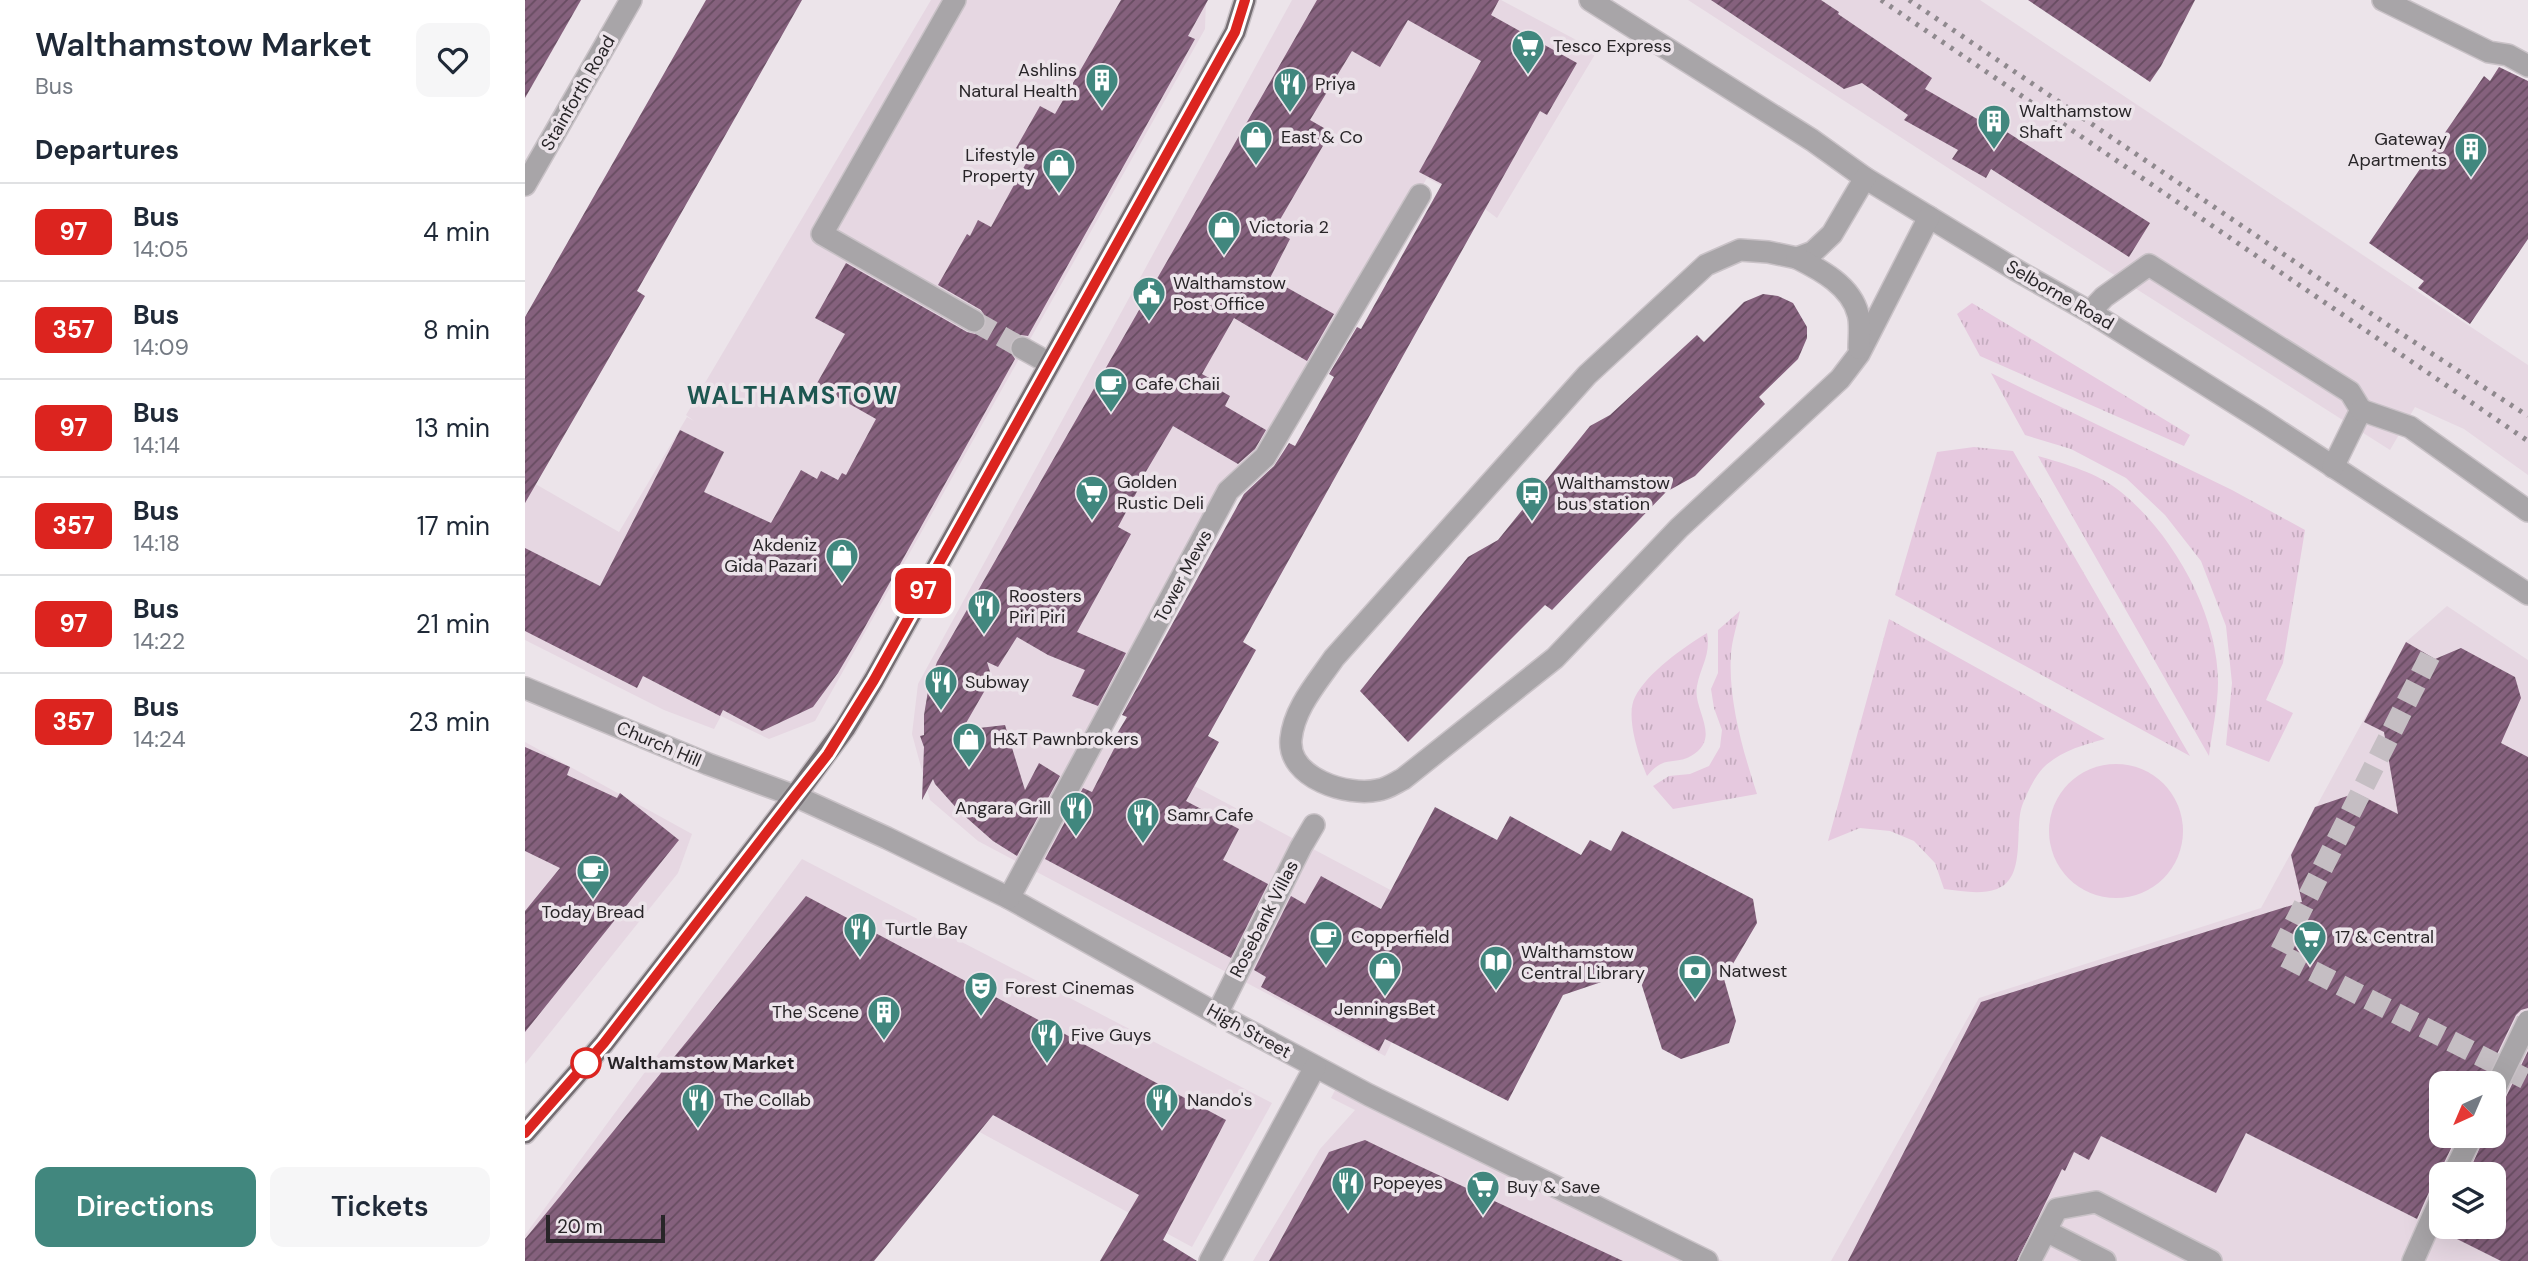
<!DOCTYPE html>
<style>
body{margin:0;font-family:"DM Sans",sans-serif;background:#f6f6f7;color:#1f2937;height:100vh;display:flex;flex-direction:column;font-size:26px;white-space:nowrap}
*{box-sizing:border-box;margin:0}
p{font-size:23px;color:#747a83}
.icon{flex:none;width:38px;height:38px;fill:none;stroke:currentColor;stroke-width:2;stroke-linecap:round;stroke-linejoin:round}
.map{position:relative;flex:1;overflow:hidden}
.sheet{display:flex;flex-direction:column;background:#fff;width:525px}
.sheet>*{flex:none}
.badge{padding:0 14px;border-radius:10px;font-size:24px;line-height:46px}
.needle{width:46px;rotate:224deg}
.tools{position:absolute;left:1904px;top:1071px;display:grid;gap:14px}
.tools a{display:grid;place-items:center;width:77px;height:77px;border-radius:14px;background:#fff;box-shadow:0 7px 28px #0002;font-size:35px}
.scale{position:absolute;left:21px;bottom:18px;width:119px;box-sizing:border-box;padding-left:7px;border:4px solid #282528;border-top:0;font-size:19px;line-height:24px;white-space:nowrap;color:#282528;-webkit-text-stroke:5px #ece4ea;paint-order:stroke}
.map>.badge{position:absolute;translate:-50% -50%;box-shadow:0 0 0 4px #fff}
h2{padding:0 35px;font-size:26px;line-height:63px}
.round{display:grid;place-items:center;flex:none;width:74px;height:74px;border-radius:14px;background:#f6f6f7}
.headline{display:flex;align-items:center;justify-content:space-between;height:119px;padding:0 35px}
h1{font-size:33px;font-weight:600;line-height:52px}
.cta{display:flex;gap:14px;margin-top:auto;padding:14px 35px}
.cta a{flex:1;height:80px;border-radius:14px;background:#41877e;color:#fff;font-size:28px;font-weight:600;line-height:80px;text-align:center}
.cta a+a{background:#f6f6f7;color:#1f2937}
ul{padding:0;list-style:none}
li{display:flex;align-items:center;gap:21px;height:98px;padding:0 35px;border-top:2px solid #e0e1e3}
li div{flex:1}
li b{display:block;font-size:26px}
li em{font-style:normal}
li .badge{min-width:77px;font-weight:700;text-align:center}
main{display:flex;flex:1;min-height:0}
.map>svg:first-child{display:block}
.built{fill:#e6d7e2;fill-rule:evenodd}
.grass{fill:url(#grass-tufts)}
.park{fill:#e6c9df}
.building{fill:url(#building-hatch)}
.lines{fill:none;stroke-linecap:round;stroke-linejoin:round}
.minor-tunnel{stroke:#c5bec3;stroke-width:21;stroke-dasharray:21 10;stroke-linecap:butt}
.minor-casing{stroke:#c9c2c7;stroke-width:24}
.major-casing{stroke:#c9c2c7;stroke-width:24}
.minor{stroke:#a8a5a8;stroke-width:21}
.major{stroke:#756e73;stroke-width:21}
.rail{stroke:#8f898e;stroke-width:5;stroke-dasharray:3.5 7;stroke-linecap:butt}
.minor-bridge-casing{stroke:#c9c2c7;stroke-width:24;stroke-linecap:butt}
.minor-bridge{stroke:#a8a5a8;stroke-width:21}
.line-casing{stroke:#fff;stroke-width:16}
.line{stroke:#dc241f;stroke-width:10}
.stop-dot{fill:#fff;stroke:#dc241f;stroke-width:3.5}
.labels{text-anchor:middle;stroke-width:7;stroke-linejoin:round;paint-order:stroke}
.poi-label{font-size:18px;fill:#282528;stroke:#ece4ea;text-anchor:start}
.street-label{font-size:18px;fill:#282528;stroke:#ece4ea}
.stop-label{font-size:18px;font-weight:bold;fill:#282528;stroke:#ece4ea;text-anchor:start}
.district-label{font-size:24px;font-weight:bold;letter-spacing:2px;fill:#1d5650;stroke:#ece4ea}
</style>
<main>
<section class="sheet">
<div class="headline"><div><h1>Walthamstow Market</h1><p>Bus</p></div><a class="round"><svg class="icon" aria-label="heart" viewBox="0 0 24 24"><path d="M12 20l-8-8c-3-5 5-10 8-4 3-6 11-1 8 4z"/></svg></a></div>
<h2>Departures</h2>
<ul>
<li><span class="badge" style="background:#dc241f;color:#fff">97</span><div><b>Bus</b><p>14:05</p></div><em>4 min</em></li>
<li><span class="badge" style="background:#dc241f;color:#fff">357</span><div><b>Bus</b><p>14:09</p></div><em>8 min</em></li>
<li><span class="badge" style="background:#dc241f;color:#fff">97</span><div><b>Bus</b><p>14:14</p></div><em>13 min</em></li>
<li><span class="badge" style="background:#dc241f;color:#fff">357</span><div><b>Bus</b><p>14:18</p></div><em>17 min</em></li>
<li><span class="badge" style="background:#dc241f;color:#fff">97</span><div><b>Bus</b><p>14:22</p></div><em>21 min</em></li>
<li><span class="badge" style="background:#dc241f;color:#fff">357</span><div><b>Bus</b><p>14:24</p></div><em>23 min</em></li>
</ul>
<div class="cta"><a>Directions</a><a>Tickets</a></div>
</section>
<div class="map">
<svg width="2003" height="1261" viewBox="0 0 2003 1261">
<defs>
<pattern id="grass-tufts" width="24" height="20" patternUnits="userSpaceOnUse" patternTransform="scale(1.75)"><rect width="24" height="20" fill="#e6c9df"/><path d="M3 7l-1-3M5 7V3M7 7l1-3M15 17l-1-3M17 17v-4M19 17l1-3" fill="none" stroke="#c5acbf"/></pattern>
<pattern id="building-hatch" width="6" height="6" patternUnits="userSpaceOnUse" patternTransform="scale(1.75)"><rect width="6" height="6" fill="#85617d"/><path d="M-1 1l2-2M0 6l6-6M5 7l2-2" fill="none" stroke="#674c61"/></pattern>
</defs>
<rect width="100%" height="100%" fill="#ece4ea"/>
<g class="built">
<path d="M406,0h275l-1,29 -390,692 -46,18 -48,-23 -7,13 -50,-19 -139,-70v-162l94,54 68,-115 7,4 -8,-6z"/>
<path d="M767,0h209l96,51 -100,167 -12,-9 -58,-31 -331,556 355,188 -66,134 -407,-215 -48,-41 -18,-66 6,-50z"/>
<path d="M1163,0h292l548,365v110l-64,-46 -49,-22 -25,43 -304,-193z"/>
<path d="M1922,606l81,54v601h-697l148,-263 282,-90 145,-266zM1916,1083h53v53h-53zM1916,1174h53v53h-53z"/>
<path d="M0,742l167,92 -14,39 -153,191z"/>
<path d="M277,859l470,244 -80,144 -244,-132 -423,146v-26z"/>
<path d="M819,1073l379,188h-470l67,-112 35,-39 -24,-12z"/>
</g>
<g class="grass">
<path d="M1447,303l218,132 -6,11 -204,-90 -23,-42z"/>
<path d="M1466,373l241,117 73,40 -22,133 -17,37 27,13 -24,49 -43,-17 6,-62 -6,-57 -25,-65 -36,-46 -39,-37 -55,-29 -46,-14z"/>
<path d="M1449,447l39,4 177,305 -295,-161 42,-143z"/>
<path d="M1513,456c28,8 60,17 83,36 52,42 97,122 97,190 0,24 -6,50 -9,74z"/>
<path d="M1215,611c-3,14 -8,29 -9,43 -3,46 12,97 26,140l-84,15 -20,-23 16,-10 21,-2 19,-8 11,-19 2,-17 -8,-22 -3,-19 7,-16v-43z"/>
<path d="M1364,619l216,120c-22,6 -45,12 -62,29 -8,8 -17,27 -21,38 -8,23 5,72 -25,83 -17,6 -35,2 -53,0l-9,-26 -21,-22 -24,-10 -30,-3 -32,13z"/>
<path d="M1182,633c4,22 -6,32 -10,53 -5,23 26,52 -6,70 -18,10 -26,-2 -44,20 -8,-19 -22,-60 -12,-79 12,-24 49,-50 72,-64z"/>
</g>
<circle class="park" cx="1591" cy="831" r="67"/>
<g class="building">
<path d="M0,0h56l-56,98z"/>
<path d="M181,0h96l-165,291 8,5 -120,207v-186z"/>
<path d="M596,0h87l-20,36 7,3 -167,297 -7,-1 -10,6 -2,8 6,10 -154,275 -23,39 -25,34 -51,24 -39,-21 -3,6 -77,-40 -6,12 -112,-57v-83l75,38 80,-156 44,22 -20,40 67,31 30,-53 16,9 4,-8 17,9 4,-7 4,2 30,-56 -60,-34 29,-51 -30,-16 31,-55 121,69 8,2 10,-6 2,-8 -6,-10 -43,-25 29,-51 3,2 8,-16 13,7 39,-71 -14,-8 24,-42 15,8z"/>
<path d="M792,0h182l-8,15 86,48 -30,52 -7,-4 -297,531 13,8 -48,86 11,6 -33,59 53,28 -16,31 45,24 -37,74 -186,-99 38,-71 9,4 27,-53 -4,-2 12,-20 -5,-2 122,-221 30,-28 15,-23 6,3 39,-69 -5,-3 28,-47 4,2 81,-145 -23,-12 62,-111 -73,-41 -28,47 -28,-16 -42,69 21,12 -57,98 16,9 -20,39 64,36 -27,47 -73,-43 -32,56 9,5 -2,5 21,12 -5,10 41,24 -11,19 -17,15 -65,-38 -35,59 2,1 -22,41 13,7 -54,98 49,21 -28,53 -26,-10 13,-26 -37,-15 -31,-18 -19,30 -11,-5 5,16 -30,52 43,-5 20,65 14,-27 21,13 -43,80 -24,-15 -34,-30 -24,-27 -2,-5 -11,21 2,-53 -4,-11 4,-1v-20l5,-30 8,-23z"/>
<path d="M1186,0h110l18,12 -1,2 94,64 -7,11 61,35 2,-4 162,103 -21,34 -138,-88 -5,9 -34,-19 6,-9 -54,-30 4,-5 -46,-32 -18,6z"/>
<path d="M1503,0h167l-34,66 -11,16z"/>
<path d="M1974,67l29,14v158l-58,85 -52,-36 6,-7 -55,-38 115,-167 6,5z"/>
<path d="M1238,294l15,2 15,7 14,24v11l-9,21 -39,38 6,7 -70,72 -29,16 -114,118 -7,-5 -137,137 -48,-51 108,-134 30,-17 92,-114 20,-11 87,-80 7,7 40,-40z"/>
<path d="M1881,642l29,17 26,-11 54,29 6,21 -20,45 27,14v251l-7,2 -5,5 -33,68h-42v53h16l-16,33v16l-7,2 -5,5 -12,27 -171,-86 -30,60 -115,-57 -12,24 -15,-8 -9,19 -3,-2 -45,92h-169l133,-259 321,-100 -11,-47 24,-48 41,-14 42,21 -14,-82 -20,-10z"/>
<path d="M0,747l45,20 -3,8 50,23 3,-5 59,47 -154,192v-121l35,-43 -35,-17z"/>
<path d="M910,807l62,33 13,-24 71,39 9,-15 21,11 11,-20 131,68 4,24 -33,56 12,42 -7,22 -48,16 -19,-10 -25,-79 -74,25 -55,106 -123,-62 -6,12 -118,-64 5,-10 -12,-7 37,-74 14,8 16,-28 60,33z"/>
<path d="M281,896l420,224 -63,120 34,21h-97l39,-66 -146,-80 -119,146h-349v-22z"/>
<path d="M2003,1051v210h-27l-60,-30 2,-4h51v-53h-26l17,-38h9v-32l7,-2 5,-5z"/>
<path d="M840,1140l52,25 206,96h-354l60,-109z"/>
</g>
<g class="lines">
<g class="minor-tunnel">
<path d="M449,321l48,27"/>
<path d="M1905,656l-151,298 249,126"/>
</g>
<defs>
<g id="minor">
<path d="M430,0l-133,234 152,87"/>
<path d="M1065,0l222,140 53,38 151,92 74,42 172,108 266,174"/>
<path d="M1858,0l106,52 19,3 20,11"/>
<path d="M1340,178l-33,56 -19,18 -16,6 -29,-6 -28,-2 -34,15 -119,110 -253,283c-17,25 -40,50 -43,81 -4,39 57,58 87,51 9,-1 17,-7 25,-11l152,-121 124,-130 161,-149 19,-25 70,-137"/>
<path d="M0,185l106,-185"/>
<path d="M1272,258c24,12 54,28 61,56 3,10 1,24 1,34"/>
<path d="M1565,312l14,-15 45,-32 201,127 11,18 -28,57"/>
<path d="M497,348l27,15"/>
<path d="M1836,410l49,17 118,84"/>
<path d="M0,688l183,76 87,32 92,42 122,60 208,116 152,81 338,166"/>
<path d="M484,898l219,-407 37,-34 155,-262"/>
<path d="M692,1014l84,-167 13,-22"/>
<path d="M1928,1174l19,-38"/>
<path d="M1521,1231l59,30"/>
<path d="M685,1261l105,-194"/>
<path d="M1505,1261l27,-52 39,-7 115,59"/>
<path d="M1888,1261l28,-63"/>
</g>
<path id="major" d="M0,1133l79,-90 191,-247 50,-68 29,-48 361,-648 10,-32"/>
</defs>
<use href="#minor" class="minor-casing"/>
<use href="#major" class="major-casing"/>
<use href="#minor" class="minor"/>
<use href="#major" class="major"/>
<g class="rail">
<path d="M1356,0l647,441"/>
<path d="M1384,0l479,325 140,91"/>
</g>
<defs>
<path id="minor-bridge" d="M1969,1091l34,-70"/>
</defs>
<use href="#minor-bridge" class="minor-bridge-casing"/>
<use href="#minor-bridge" class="minor-bridge"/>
</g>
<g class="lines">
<defs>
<path id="line" d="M0,1133l79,-90 191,-247 33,-42 46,-74 361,-648 10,-32"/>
</defs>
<use href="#line" class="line-casing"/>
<use href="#line" class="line"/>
</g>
<defs>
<symbol id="supermarket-pin" viewBox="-11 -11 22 30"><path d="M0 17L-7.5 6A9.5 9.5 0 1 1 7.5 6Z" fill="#41877e" stroke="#ece4ea"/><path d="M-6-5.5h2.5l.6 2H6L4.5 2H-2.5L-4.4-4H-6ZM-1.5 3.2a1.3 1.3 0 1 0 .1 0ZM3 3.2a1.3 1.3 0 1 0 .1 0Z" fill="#fff"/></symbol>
<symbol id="building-pin" viewBox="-11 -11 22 30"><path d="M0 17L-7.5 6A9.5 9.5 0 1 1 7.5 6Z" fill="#41877e" stroke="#ece4ea"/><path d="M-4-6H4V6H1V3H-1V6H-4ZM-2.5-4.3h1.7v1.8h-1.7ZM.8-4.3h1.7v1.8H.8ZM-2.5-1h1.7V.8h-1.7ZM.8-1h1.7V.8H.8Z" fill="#fff"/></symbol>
<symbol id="restaurant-pin" viewBox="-11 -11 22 30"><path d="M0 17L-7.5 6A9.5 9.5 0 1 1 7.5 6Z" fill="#41877e" stroke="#ece4ea"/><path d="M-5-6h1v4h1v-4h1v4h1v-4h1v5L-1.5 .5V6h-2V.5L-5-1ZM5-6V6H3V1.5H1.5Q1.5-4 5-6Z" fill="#fff"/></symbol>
<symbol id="shop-pin" viewBox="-11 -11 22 30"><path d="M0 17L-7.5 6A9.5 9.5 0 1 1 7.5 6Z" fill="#41877e" stroke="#ece4ea"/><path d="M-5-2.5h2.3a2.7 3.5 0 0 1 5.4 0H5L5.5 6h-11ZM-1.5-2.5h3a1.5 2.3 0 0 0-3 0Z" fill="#fff"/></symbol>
<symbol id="civic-pin" viewBox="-11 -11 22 30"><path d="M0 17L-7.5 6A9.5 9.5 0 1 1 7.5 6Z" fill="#41877e" stroke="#ece4ea"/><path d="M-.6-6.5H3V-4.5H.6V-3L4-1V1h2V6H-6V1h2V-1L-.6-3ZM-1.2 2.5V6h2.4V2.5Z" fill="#fff"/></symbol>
<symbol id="cafe-pin" viewBox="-11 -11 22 30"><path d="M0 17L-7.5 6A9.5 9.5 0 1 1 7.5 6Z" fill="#41877e" stroke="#ece4ea"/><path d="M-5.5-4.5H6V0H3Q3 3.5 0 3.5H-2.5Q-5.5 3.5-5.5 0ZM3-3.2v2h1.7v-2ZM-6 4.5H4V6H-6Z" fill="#fff"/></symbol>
<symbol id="bus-pin" viewBox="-11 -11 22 30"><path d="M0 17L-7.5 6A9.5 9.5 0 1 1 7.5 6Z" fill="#41877e" stroke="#ece4ea"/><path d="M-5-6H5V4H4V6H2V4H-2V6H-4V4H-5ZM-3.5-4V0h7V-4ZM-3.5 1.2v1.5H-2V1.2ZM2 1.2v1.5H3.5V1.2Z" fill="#fff"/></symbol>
<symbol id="library-pin" viewBox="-11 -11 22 30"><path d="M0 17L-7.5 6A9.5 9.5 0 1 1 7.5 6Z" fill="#41877e" stroke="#ece4ea"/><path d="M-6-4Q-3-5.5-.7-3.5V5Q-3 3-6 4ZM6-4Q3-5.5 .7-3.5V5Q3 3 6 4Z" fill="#fff"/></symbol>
<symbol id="bank-pin" viewBox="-11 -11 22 30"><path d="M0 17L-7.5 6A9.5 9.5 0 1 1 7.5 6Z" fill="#41877e" stroke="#ece4ea"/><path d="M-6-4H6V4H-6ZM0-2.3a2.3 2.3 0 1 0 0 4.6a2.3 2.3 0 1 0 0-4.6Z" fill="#fff"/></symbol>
<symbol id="theatre-pin" viewBox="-11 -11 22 30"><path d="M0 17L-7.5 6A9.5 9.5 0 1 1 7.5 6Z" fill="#41877e" stroke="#ece4ea"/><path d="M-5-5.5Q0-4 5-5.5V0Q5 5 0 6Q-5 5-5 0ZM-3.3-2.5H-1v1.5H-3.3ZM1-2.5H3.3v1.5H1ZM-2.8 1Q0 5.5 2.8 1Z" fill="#fff"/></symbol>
</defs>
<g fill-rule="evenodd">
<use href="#supermarket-pin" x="984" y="27" width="38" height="52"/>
<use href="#building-pin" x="558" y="61" width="38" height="52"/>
<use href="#restaurant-pin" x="746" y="65" width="38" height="52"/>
<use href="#building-pin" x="1450" y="102" width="38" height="52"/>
<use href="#shop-pin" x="712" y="118" width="38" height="52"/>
<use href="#building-pin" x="1927" y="130" width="38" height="52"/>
<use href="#shop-pin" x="515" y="146" width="38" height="52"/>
<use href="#shop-pin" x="680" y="208" width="38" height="52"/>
<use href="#civic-pin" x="605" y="274" width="38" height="52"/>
<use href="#cafe-pin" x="567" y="365" width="38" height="52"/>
<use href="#supermarket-pin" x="548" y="473" width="38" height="52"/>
<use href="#bus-pin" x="988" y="474" width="38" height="52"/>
<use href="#shop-pin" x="298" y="536" width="38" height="52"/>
<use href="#restaurant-pin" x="440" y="587" width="38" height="52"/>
<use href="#restaurant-pin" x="397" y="663" width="38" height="52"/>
<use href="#shop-pin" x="425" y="720" width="38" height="52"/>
<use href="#restaurant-pin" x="532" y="789" width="38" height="52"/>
<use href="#restaurant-pin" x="599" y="796" width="38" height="52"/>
<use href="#cafe-pin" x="49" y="852" width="38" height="52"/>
<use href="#restaurant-pin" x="316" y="910" width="38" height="52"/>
<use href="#cafe-pin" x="782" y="918" width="38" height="52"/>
<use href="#supermarket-pin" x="1766" y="918" width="38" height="52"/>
<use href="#library-pin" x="952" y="943" width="38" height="52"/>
<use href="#shop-pin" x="841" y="949" width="38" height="52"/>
<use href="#bank-pin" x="1151" y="952" width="38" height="52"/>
<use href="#theatre-pin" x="437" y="969" width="38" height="52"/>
<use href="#building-pin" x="340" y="993" width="38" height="52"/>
<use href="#restaurant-pin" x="503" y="1016" width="38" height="52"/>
<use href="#restaurant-pin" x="154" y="1081" width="38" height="52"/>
<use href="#restaurant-pin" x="618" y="1081" width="38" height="52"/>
<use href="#restaurant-pin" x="804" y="1164" width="38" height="52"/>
<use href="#supermarket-pin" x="939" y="1168" width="38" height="52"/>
</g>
<circle class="stop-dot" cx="61" cy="1063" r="14"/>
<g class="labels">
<g class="poi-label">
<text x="1028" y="52">Tesco Express</text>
<text x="552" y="76" text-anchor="end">Ashlins<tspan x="552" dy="21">Natural Health</tspan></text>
<text x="790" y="90">Priya</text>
<text x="1494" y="117">Walthamstow<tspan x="1494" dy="21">Shaft</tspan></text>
<text x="756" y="143">East &amp; Co</text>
<text x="1922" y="145" text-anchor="end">Gateway<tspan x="1922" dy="21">Apartments</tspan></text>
<text x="510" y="161" text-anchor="end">Lifestyle<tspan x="510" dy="21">Property</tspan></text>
<text x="724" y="233">Victoria 2</text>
<text x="648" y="289">Walthamstow<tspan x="648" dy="21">Post Office</tspan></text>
<text x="610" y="390">Cafe Chaii</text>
<text x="592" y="488">Golden<tspan x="592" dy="21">Rustic Deli</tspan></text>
<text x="1032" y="489">Walthamstow<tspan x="1032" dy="21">bus station</tspan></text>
<text x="292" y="551" text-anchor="end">Akdeniz<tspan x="292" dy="21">Gida Pazari</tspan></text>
<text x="484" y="602">Roosters<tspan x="484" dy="21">Piri Piri</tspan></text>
<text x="440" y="688">Subway</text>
<text x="468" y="745">H&amp;T Pawnbrokers</text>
<text x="526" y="814" text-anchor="end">Angara Grill</text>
<text x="642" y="821">Samr Cafe</text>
<text x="68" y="918" text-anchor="middle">Today Bread</text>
<text x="360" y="935">Turtle Bay</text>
<text x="826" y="943">Copperfield</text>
<text x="1810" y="943">17 &amp; Central</text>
<text x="996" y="958">Walthamstow<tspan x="996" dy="21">Central Library</tspan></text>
<text x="1194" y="977">Natwest</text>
<text x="480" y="994">Forest Cinemas</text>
<text x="860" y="1015" text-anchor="middle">JenningsBet</text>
<text x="334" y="1018" text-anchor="end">The Scene</text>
<text x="546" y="1041">Five Guys</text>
<text x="198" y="1106">The Collab</text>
<text x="662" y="1106">Nando's</text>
<text x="848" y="1189">Popeyes</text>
<text x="982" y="1193">Buy &amp; Save</text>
</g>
<g class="street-label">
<text transform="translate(53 93) rotate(-60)" y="6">Stainforth Road</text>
<text transform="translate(1535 295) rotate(30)" y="6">Selborne Road</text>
<text transform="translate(658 576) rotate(-62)" y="6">Tower Mews</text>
<text transform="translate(134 744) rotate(23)" y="6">Church Hill</text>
<text transform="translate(739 919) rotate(-63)" y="6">Rosebank Villas</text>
<text transform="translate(724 1031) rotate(29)" y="6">High Street</text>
</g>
<g class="stop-label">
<text x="82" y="1069">Walthamstow Market</text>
</g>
<g class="district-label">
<text x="268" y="404">WALTHAMSTOW</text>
</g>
</g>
</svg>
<div class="tools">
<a><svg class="needle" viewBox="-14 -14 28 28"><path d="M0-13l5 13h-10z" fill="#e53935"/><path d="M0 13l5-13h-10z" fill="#747a83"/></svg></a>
<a><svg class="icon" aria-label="layers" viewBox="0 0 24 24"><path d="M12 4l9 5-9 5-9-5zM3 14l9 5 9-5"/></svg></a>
</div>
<div class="scale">20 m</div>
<b class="badge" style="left:398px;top:591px;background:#dc241f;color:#fff">97</b>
</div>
</main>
